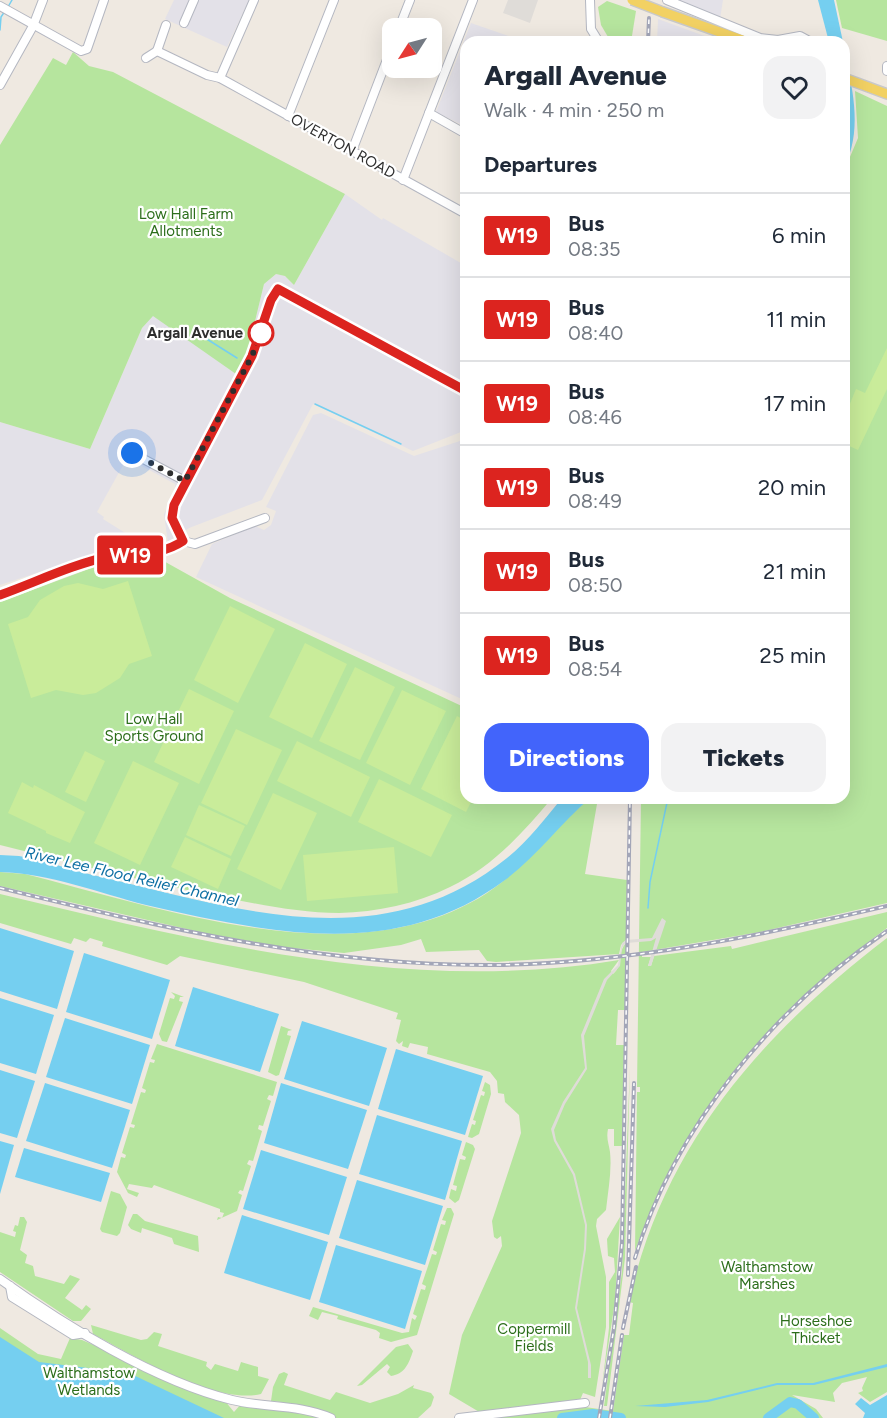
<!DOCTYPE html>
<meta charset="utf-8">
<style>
body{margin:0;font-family:Figtree,sans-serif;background:#f2f2f3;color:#1f2937;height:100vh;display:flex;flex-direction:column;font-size:22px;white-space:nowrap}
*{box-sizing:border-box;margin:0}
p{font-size:20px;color:#747a83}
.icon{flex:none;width:33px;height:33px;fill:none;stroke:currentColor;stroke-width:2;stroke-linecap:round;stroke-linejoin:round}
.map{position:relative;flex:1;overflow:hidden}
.details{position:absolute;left:460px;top:36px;width:390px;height:768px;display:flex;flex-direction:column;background:#fff;border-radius:18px;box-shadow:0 6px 24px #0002}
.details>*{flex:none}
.badge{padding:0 12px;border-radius:4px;font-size:21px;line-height:39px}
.needle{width:39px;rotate:234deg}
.tools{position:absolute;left:382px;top:18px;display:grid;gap:12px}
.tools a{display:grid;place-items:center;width:60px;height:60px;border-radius:12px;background:#fff;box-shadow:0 6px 24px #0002;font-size:30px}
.you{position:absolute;width:30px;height:30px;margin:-15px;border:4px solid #fff;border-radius:50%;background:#1a73e8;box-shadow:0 0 0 9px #1a73e833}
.map>.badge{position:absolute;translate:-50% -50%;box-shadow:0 0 0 3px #fff}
h2{padding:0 24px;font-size:22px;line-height:54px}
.round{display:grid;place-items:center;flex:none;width:63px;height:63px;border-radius:18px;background:#f2f2f3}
.summary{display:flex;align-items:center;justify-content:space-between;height:102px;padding:0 24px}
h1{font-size:28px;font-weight:800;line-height:45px}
.action{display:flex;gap:12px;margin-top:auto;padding:12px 24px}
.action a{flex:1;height:69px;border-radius:18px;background:#4264fb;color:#fff;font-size:24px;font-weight:800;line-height:69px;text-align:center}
.action a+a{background:#f2f2f3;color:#1f2937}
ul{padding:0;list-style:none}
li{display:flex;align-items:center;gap:18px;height:84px;padding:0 24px;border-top:2px solid #e0e1e3}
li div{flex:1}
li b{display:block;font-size:22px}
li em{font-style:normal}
li .badge{min-width:66px;font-weight:700;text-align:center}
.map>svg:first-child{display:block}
.industrial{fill:#e3e1e8}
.green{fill:#b6e59e}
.pitch{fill:#c9ec9a}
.plaza{fill:#dfdcd8}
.water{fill:#75cff0}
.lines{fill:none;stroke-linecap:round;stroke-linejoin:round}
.stream{stroke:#75cff0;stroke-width:1.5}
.river{stroke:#75cff0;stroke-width:10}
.minor-casing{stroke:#b4b7c1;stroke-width:10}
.major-casing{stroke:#c9c9c9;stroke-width:12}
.minor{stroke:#fff;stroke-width:8}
.major{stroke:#f2d163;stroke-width:9}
.rail-casing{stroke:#a3a6b8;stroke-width:4}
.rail{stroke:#fff;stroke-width:1.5;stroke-dasharray:4.5;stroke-linecap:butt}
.major-bridge-casing{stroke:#c9c9c9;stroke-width:12;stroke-linecap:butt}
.major-bridge{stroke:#f2d163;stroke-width:9}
.line-casing{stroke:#fff;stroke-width:14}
.line{stroke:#dc241f;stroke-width:9}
.walk{stroke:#2e2e2e;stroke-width:6;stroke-dasharray:0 10.8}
.stop-dot{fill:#fff;stroke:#dc241f;stroke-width:3}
.labels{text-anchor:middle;stroke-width:4.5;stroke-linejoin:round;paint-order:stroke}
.street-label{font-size:15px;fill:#2e2e2e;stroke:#fff}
.park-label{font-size:15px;fill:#2c6e1b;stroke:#fff}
.stop-label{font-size:15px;font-weight:bold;fill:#2e2e2e;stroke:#fff;text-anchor:end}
.water-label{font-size:16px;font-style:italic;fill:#0d6fa3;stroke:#fff}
</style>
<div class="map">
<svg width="887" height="1418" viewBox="0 0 887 1418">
<rect width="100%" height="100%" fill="#efe9e1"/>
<g class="industrial">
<path d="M174,0h75l-22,47 -62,-28z"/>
<path d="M672,0h51l-3,19z"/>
<path d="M658,19l63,23h-64z"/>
<path d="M471,23l55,19h-60v85l-30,-15z"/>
<path d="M345,194l37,26 1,-2 83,48v112l-9,3 -165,-90 -3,4 177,101v34l-53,21 -100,-47 -51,96 -73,28 -21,15 -4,-29 12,-24 -1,-6 -48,-26 -30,54 7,5 -1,2 43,27 2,5 -42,-1 -106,35v-163l90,27 52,-121 11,-13 19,12 75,27 17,-70 12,-10 9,2 9,9z"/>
<path d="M321,413l93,43 52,-17v262l-270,-124 16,-33 43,-18 9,4 7,-5 5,-14 -10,-4 47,-92z"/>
</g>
<g class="green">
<path d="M836,0h51v41l-45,-13z"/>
<path d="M607,1l29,10 -5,31h-20l-10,-17 -3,-18z"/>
<path d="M73,52l16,14 24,6 232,122 -51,91 -9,-9 -9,-2 -12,10 -17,70 -11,20 -83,-58 -11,12 -52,121 -90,-27v-277l53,-87 13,7z"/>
<path d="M855,91l32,15v797l-127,29 -118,20v5h9l-3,9h3l3,-10 77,-10 1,3 155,-37v16c-114,84 -204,189 -252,323l2,-159h3v-5h-3l4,-289h203v-627l14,-33z"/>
<path d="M160,559l70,39 236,110v90h86c-30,36 -60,69 -102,89 -34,17 -73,25 -111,26 -40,0 -82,-9 -122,-17 -73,-14 -145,-33 -217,-51v-243l105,-39 12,-3h30l8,12z"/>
<path d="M590,798h8l-13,76 42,6 -1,60 -5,5 -2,9 -123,8 -9,-1 -8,-11 -53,2 -5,-13 -20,6 -57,8 -62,-6 -78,-14 -204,-47v-14l25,2c140,35 331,104 462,19 40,-27 66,-65 103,-95z"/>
<path d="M0,894c201,48 411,101 619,66l-8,11 2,3c11,-9 4,-22 13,-31v67h-8l-2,35h8l-2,101h-8v-17h-6c-2,10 1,15 2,23 2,19 -2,39 -4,58l-9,9 -1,7 10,51v50l-11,70 -12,-4 -3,7 -99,13 -32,-19 13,-59 40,-89 -1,-10 -4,3 -3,-2 -2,-16 29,-88 -2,-18 -14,-13 -1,-8 -6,-1 -1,-12 -7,-9 -63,-18 1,-7 -18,-4 -2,5 -6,-2 1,-5 -4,3 -3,-3 5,-21 -5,-1 2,-6 -94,-31 -124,-26 -13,9 -65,-19 1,-4 -13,-4 -4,4 -12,-4 -3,6 -71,-21z"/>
<path d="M887,938v454l-17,10 -12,-9 5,-2 -1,-3 5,-11 -25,6 -9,10 2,9 -43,-7 24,14 7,9h-338l100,-11 28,4 11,-76h5l4,-32 -4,-1c35,-159 134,-269 258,-364z"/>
<path d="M171,992l13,5h-4l-1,4 4,1 -16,40 -5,-1 -3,-7 11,-36 4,1 1,-3z"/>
<path d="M281,1026l11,4 -4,1 -1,4 4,1 -12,39 -3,1 -8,-4z"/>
<path d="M157,1044l120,38 -4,14 -4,-1 -2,4 4,2 -8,25 -4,-1 -1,4 4,2 -9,30 -4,-1 -2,4 4,2 -8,25 -3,-1 -2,3 4,2 -5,16 -20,9 1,-3 4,1 2,-5 -4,-1v-3l-66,-24 -2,3 -23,-4 -2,5 12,4 -2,4 -9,-4 -11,-21 4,-15 4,1 1,-3 -4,-2 8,-26 4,1 1,-3 -4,-1 10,-32 4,1 1,-3 -4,-2 8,-26 4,1 1,-3 -4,-1z"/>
<path d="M630,1066l-5,192 -18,148h-3l18,-135z"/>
<path d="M485,1082l5,3 1,9 -12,40 -7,4 -4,-1 4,-13 3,1 1,-4 -3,-1 8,-25 3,1 1,-4 -3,-1z"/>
<path d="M466,1142l7,3 2,4 -16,51 -4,3 -6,-5 2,-9 5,2 1,-5 -4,-1 7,-26 5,1 1,-3 -4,-2z"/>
<path d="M111,1191l9,3 7,13 -7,26 -3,3 -15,-4 -2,-3z"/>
<path d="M447,1208h4l3,6 -37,121 -26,7 -12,-4 1,-5 -4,-3 -39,-11 1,-3 -16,-4 -4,8 -9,-4 4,-9 89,26 7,-1 3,-14 3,2 2,-4 -4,-2 8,-25 4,1 1,-4 -4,-2 10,-30 4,1 1,-3 -4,-2 8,-26 4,1 1,-4 -4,-1z"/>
<path d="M133,1214h4l8,7 53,15 1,16 -25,-8 -2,-6 -30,-10 -1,5 -10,-4 -3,-4z"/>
<path d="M20,1217h4l3,5 -7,28 7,5 -2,8 8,3 2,10 29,8 6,-9 10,4 -15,19 17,12 4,-5 5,4 -10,12h-8l-73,-49v-40l15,5 1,-5 -3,-1 2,-6 3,1z"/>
<path d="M620,1217l-5,84 -13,86 7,-59v-46l6,-10 -1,-14 -6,-2 -1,-17z"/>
<path d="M91,1325l50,15 6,-1 7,-7 8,2 -4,12 49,16 -1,4 5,4 4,-6 23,7 3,-9 17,5v9l11,3 -8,15c-46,11 -127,-38 -168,-60z"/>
<path d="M0,1328l38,26 23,5 9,-21 12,2 143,61 9,11 7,-8 40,5v-7l-10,-1 2,-14 6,-13 5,-2 4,2 -4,11 46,15 6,-8 34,11 28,-9 16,-9 -1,3 18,5 3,4 -3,9 -13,12h-418z"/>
<path d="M408,1344l5,7c-4,12 -8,23 -22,25l-4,-4 3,-5 -3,-3 -25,21 -5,1 39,-39z"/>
</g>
<g class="pitch">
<path d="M887,348v41l-29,61 -13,-6v-28l11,-27 9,4z"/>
<path d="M128,581l24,75 -23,8 -9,14 -24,15 -13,2 -27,-5 -25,8 -23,-74 20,-7 12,-17 24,-14 14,-3 25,6z"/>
<path d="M230,606l45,23 -37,74 -44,-23z"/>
<path d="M305,643l42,21 -35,74 -43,-21z"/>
<path d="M355,667l40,20 -35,73 -41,-19z"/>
<path d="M189,689l45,22 -35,73 -45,-22z"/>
<path d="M402,690l44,21 -36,74 -44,-22z"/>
<path d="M457,716l9,5v77h7l-7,14 -45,-23z"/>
<path d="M236,729l46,21 -35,75 -46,-22z"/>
<path d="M297,741l73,36 -19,40 -74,-36z"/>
<path d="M85,751l20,10 -19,41 -21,-10z"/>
<path d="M133,761l46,22 -39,82 -46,-22z"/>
<path d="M379,779l73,36 -21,42 -73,-35z"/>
<path d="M22,782l11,6 1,-3 51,27 -15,31 -24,-10v-2l-38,-18z"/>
<path d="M273,793l44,20 -36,77 -44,-21z"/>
<path d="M199,805l46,21 -14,30 -45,-21z"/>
<path d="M185,837l46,22 -13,30 -47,-22z"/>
<path d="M394,847l4,46 -91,8 -4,-46z"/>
</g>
<g class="plaza">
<path d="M508,0h30l-8,23 -27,-10z"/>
<path d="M662,918l4,3 -15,45h-3l8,-28 -5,3 -25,2 -4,5 -2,18 -13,14 -23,56 3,33 -22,35 -11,26 2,10 19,34 12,51 -1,24 -9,59 14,57v13h-3v-16l-13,-54 9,-59 1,-24 -12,-50 -19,-34 -3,-12 12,-27 22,-34 -4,-33 23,-56 14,-14 4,-22 4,-3 26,-2z"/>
</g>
<g class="water">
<path d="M818,0h16l9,42h-14z"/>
<path d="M844,49c8,37 18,77 3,112l2,3 -4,8z"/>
<path d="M562,798h28c-30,26 -53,58 -85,82 -109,82 -236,53 -359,25 -47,-12 -97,-32 -146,-33v-17l19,1c25,4 49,13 74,19 141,33 288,85 414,-17 21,-17 38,-39 55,-60z"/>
<path d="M0,928l74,23 -17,58 -57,-18z"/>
<path d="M84,953l86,27 -18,59 -86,-27z"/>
<path d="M193,987l86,27 -19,58 -85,-26z"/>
<path d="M0,998l54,17 -18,59 -36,-11z"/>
<path d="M65,1018l85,27 -18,59 -86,-27z"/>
<path d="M302,1021l85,27 -18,58 -85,-27z"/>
<path d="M396,1049l87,27 -18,59 -87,-26z"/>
<path d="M0,1070l35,11 -18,57 -17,-5z"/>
<path d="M45,1083l85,27 -18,58 -86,-27z"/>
<path d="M281,1083l86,27 -19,59 -84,-26z"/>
<path d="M377,1115l85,26 -17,59 -86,-26z"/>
<path d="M0,1141l14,4 -14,49z"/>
<path d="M24,1148l86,25 -9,29 -86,-25z"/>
<path d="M261,1150l86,27 -18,58 -86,-26z"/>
<path d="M357,1180l86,26 -18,59 -86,-27z"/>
<path d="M242,1215l86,27 -18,58 -86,-27z"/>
<path d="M336,1245l86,26 -17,58 -86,-27z"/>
<path d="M0,1337l39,25 90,11 95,45h-224z"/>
<path d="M887,1364v3l-73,18h-37l-69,17 -43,5 -30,-1 72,-6 70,-17h36z"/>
<path d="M887,1395v23h-24l2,-5 -10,-9 6,-6 9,7z"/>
</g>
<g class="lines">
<g class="stream">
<path d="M8,7l4,-7"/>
<path d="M0,30l1,-13 4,-6"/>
<path d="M194,331l43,27"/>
<path d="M315,404l86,40"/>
<path d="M648,908l2,-26 18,-84"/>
</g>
<g class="river">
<path d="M562,1418l31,-4 28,4"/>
<path d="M768,1418l22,-16 8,2 16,14"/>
</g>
<defs>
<g id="minor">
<path d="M590,0l1,29 8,13"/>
<path d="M667,0l93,38 18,2 22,-4 11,6"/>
<path d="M0,6l81,45 6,-2 17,-49"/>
<path d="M184,23l10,-23"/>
<path d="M399,28l11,-28"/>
<path d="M157,51l50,24 13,3 246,136"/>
<path d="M157,51l9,-26"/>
<path d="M146,58l11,-7"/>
<path d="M887,66v5"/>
<path d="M220,78l34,-78"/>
<path d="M0,85l33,-59 10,-26"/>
<path d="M429,113l37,21"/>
<path d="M288,116l46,-116"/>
<path d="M352,151l41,-107"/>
<path d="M403,180l70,-180"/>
<path d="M132,453l53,28"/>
<path d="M265,518l-70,26 -12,-3 -11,-28 13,-32 67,-125 19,-56 7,-11 188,102"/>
<path d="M0,596c36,-14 73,-32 111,-40 26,-5 48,1 72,-15"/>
<path d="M0,1279c64,46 155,102 232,121 33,8 66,4 99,18"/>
<path d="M10,1286l2,11 61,38 12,-2"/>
<path d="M459,1418l126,-15"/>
</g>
<g id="major">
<path d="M663,12l85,30"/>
<path d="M844,78l43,16"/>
</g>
</defs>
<use href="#minor" class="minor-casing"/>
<use href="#major" class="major-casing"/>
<use href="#minor" class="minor"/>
<use href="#major" class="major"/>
<defs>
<g id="rail">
<path d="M648,42l1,-24"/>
<path d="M0,888c163,40 328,79 497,77 132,-2 262,-29 390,-59"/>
<path d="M635,1258c40,-132 139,-250 252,-327"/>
<path d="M628,1275l6,-192"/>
<path d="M623,1328l13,-61"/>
<path d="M599,1418l15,-90 8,-85 8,-445"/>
<path d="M610,1418l12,-83"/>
</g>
</defs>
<use href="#rail" class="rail-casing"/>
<use href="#rail" class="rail"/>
<defs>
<path id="major-bridge" d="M632,0l31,12"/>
</defs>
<use href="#major-bridge" class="major-bridge-casing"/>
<use href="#major-bridge" class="major-bridge"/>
</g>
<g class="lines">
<defs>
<path id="line" d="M0,595c36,-13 73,-31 111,-39 26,-5 48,1 72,-15l-11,-23 2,-13 78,-149 19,-56 7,-11 188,102"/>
</defs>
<use href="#line" class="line-casing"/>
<use href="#line" class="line"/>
<path class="walk" d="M132,453l53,28 67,-125 9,-23"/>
</g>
<circle class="stop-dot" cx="261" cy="333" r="12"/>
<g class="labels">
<g class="street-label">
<text transform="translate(343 146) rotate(29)" y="5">OVERTON ROAD</text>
</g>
<g class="park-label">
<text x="186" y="219">Low Hall Farm<tspan x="186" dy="17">Allotments</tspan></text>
<text x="154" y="724">Low Hall<tspan x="154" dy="17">Sports Ground</tspan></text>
<text x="767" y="1272">Walthamstow<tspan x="767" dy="17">Marshes</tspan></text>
<text x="816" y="1326">Horseshoe<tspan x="816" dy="17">Thicket</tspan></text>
<text x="534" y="1334">Coppermill<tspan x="534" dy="17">Fields</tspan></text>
<text x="89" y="1378">Walthamstow<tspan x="89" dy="17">Wetlands</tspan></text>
</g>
<g class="stop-label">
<text x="243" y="338">Argall Avenue</text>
</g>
<g class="water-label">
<text transform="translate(132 876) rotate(13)" y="6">River Lee Flood Relief Channel</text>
</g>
</g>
</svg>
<div class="tools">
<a><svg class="needle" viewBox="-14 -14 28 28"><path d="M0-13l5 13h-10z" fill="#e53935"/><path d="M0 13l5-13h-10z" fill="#747a83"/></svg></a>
</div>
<div class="you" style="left:132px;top:453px"></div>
<b class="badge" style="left:130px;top:555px;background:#dc241f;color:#fff">W19</b>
<section class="details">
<div class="summary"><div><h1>Argall Avenue</h1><p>Walk · 4 min · 250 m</p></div><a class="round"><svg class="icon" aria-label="heart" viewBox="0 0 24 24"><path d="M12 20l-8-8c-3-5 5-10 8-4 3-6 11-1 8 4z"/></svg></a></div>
<h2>Departures</h2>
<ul>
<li><span class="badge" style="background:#dc241f;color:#fff">W19</span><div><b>Bus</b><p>08:35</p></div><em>6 min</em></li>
<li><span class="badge" style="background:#dc241f;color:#fff">W19</span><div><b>Bus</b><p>08:40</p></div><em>11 min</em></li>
<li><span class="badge" style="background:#dc241f;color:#fff">W19</span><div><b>Bus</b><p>08:46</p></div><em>17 min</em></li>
<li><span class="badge" style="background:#dc241f;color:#fff">W19</span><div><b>Bus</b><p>08:49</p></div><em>20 min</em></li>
<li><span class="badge" style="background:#dc241f;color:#fff">W19</span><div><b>Bus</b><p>08:50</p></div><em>21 min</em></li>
<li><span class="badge" style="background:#dc241f;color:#fff">W19</span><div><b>Bus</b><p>08:54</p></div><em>25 min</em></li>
</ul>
<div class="action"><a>Directions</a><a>Tickets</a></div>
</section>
</div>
